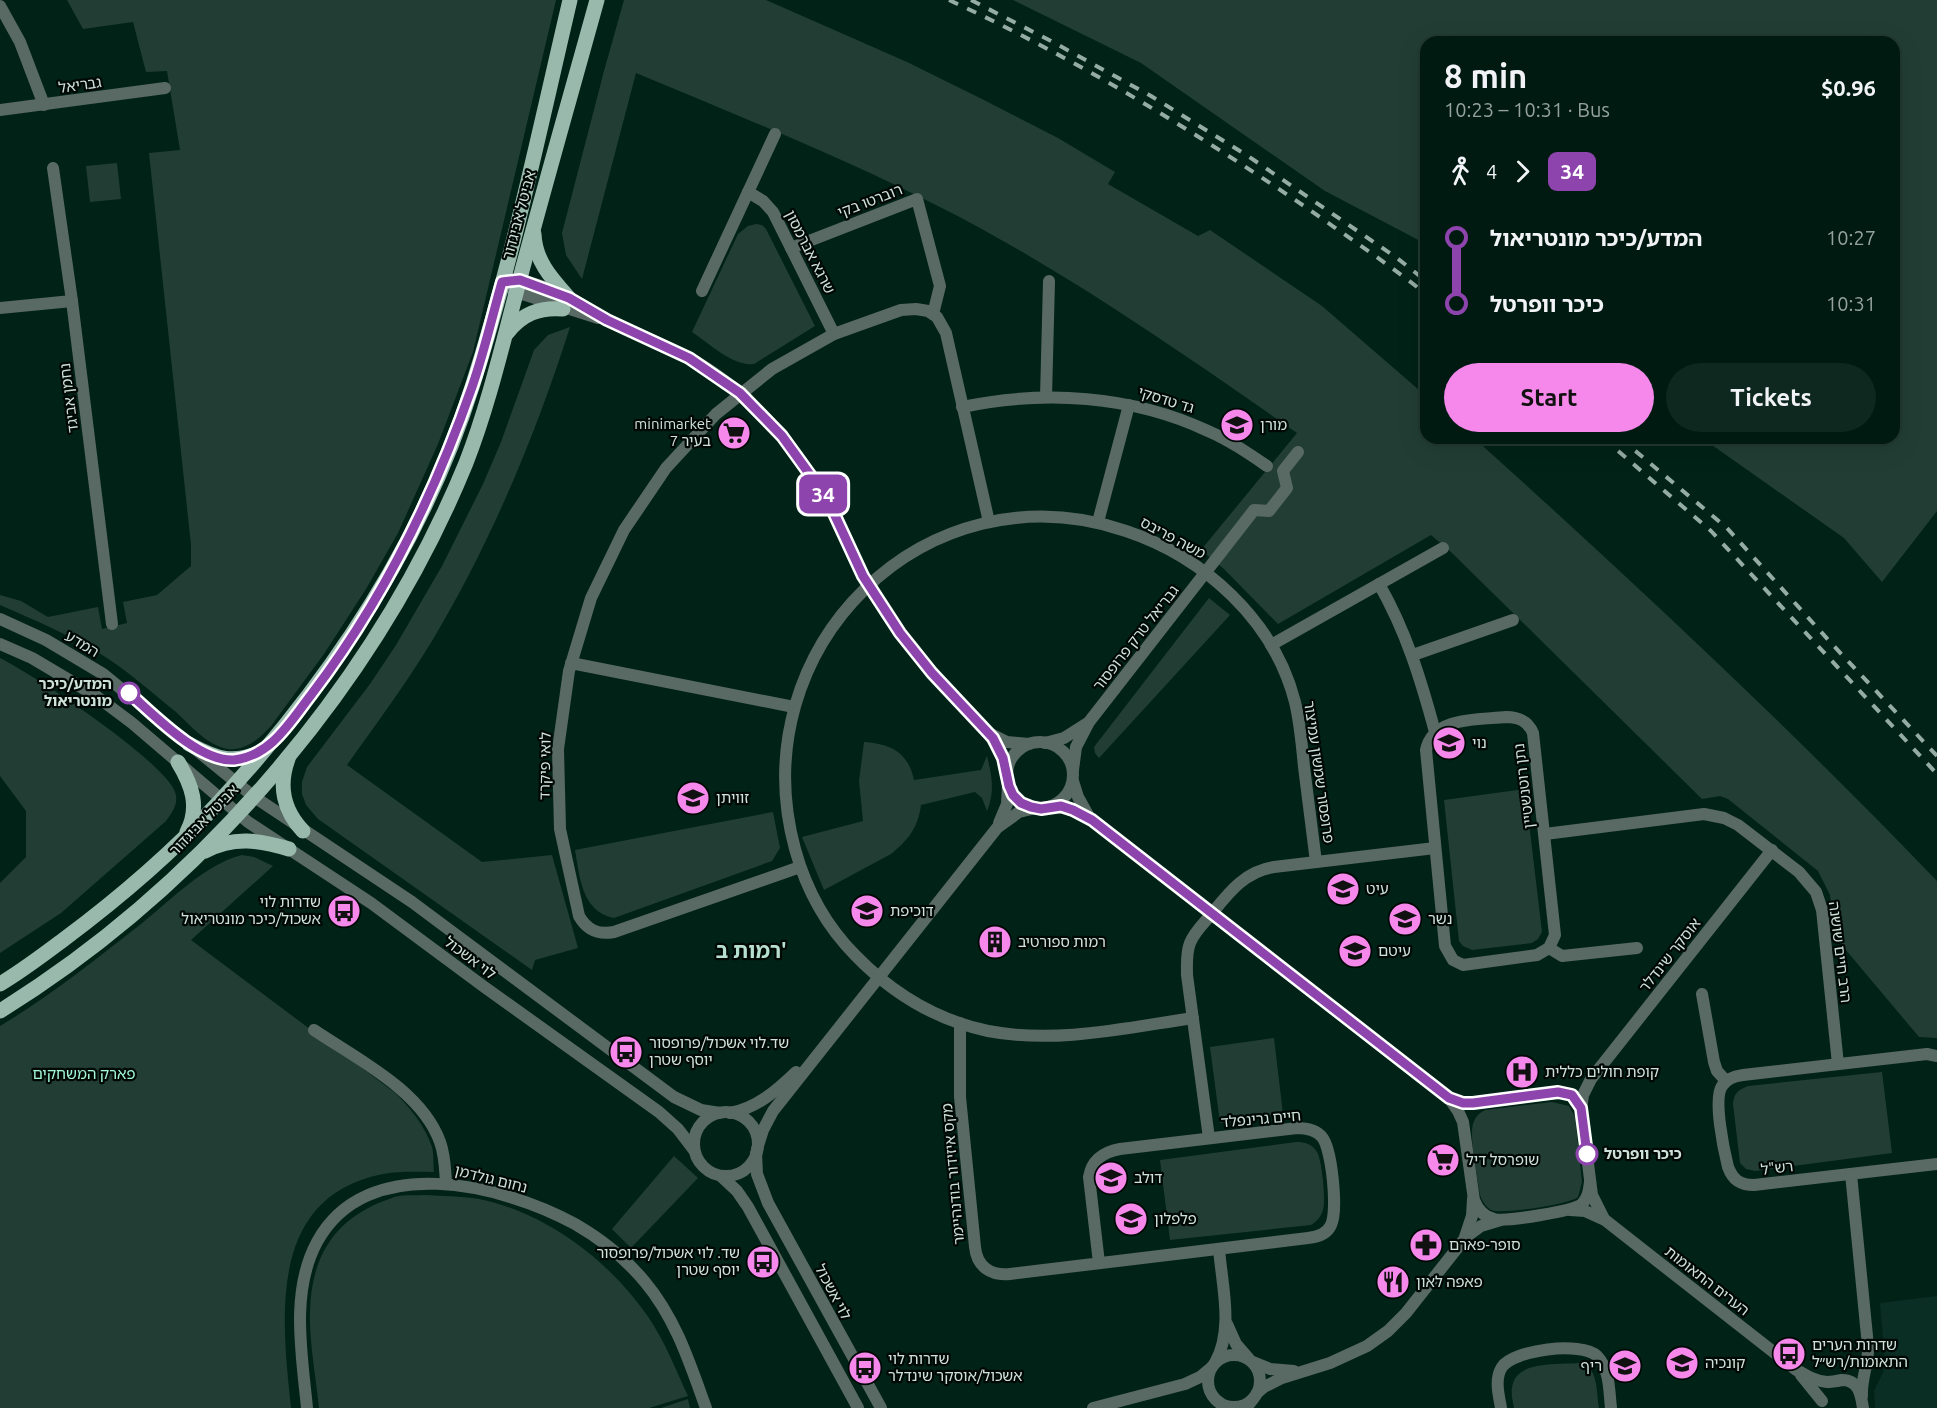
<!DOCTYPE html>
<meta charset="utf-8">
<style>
body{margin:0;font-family:Ubuntu,"Noto Sans Hebrew",sans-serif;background:#0e271f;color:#f1f3f6;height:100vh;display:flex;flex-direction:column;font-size:22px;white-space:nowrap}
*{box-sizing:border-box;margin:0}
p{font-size:20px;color:#95a19f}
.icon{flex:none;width:33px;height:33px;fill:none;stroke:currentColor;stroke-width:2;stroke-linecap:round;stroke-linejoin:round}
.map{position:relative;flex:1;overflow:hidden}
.panel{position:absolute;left:1420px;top:36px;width:480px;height:408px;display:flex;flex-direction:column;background:#001a11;border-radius:18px;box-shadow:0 6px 24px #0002,0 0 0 2px #223831}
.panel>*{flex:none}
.badge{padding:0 12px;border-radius:9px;font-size:21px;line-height:39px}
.map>.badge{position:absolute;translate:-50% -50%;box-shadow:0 0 0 3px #fff}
.legs{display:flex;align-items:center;gap:9px;height:66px;padding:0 24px;font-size:20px}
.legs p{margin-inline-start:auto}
.headline{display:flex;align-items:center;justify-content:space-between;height:102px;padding:0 24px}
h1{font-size:33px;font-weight:700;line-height:45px}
.button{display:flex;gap:12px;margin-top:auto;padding:12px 24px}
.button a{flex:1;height:69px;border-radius:36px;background:#f688ec;color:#111;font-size:24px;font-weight:700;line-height:69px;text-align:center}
.button a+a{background:#0e271f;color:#f1f3f6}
ul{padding:0 24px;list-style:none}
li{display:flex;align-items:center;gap:21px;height:66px;font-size:22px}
li i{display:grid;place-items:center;width:9px;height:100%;margin:0 8px;background:currentColor}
li i::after{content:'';width:15px;height:15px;margin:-8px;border:4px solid;border-radius:50%;background:#001a11}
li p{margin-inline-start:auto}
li:first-child i{background:linear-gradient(#0000 50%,currentColor 0)}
li:last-child i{background:linear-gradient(currentColor 50%,#0000 0)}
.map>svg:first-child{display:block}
.built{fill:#0b2e24}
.green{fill:#223e34}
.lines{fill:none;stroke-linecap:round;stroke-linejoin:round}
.minor{stroke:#596963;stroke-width:12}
.tertiary{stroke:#596963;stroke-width:12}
.primary{stroke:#98b9ac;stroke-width:15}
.rail{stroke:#95aca4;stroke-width:4;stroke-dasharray:10 10;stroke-linecap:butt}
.line-1-casing{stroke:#fff;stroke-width:14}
.line-1{stroke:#8e44ad;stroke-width:9}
.stop-1-dot{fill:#fff;stroke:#8e44ad;stroke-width:3}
.labels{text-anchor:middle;stroke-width:4.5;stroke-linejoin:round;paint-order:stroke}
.street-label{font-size:15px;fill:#cfe2da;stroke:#000805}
.poi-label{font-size:15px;fill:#cfe2da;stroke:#000805;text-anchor:start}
.stop-label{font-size:15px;font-weight:bold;fill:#cfe2da;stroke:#000805;text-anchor:end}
.park-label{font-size:15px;fill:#a3f8d8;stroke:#000805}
.district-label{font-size:21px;font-weight:bold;fill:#b7dfcf;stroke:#000805}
</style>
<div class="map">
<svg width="1937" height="1408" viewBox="0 0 1937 1408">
<rect width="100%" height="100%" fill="#002217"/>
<path class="built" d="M1937,1296v112h-62l-1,-17 10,-21 1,-9 -5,-58z"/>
<g class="green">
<path d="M67,0h489l-83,352 -35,92 -40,89 -32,56 -42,65 -53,72c-11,12 -25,25 -43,23 -20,-3 -38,-24 -52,-37 -25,-20 -49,-42 -77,-59 -31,-19 -65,-33 -99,-48v-10l21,6 27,16 50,-10 4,22 25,-6 -4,-21 34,-7 34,-29v-21l-42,-392 31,-3 -13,-79 -21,1 -13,-50 -50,7z"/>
<path d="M624,0h142l141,62 75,37 76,39 57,34 -7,12 90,52 12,-6 112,76 104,90v42h48c159,143 315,289 463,443v157l-18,-1 -84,-100 -5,-42 -12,-24 -90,-72 -8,-3 -18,3 -250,-246 -21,-18 -153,89 -54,-55 -23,-19 96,-117c-103,-72 -206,-144 -317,-205 -111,-60 -229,-107 -344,-155l-54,206 -16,-24 -4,-22 42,-162z"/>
<path d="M1013,0h924v511l-55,71 -38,-44 -142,-100h192v-396h-468v202l-101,-53 -184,-128z"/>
<path d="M117,163l4,36 -31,3 -4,-36z"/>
<path d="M756,224l6,1 4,4 49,97 -61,38c-22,2 -44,-20 -62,-32l46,-98 10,-8z"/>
<path d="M570,327c-35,110 -79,215 -138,314 -26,43 -56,83 -85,124l135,97 70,-7 26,93 -43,12 -3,10 -214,-151 -12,-14 -4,-11v-12l5,-15 63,-83 26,-39 46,-79 41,-82 18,-42 33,-92 14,-15z"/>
<path d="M1209,598l21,17 -131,143 -4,-5 -1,-6z"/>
<path d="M0,658c34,17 163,102 175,134 4,11 -2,19 -9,29l-105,92 -61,40v-70l26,-26v-46l-26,-35z"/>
<path d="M864,742c27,2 44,10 50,38l67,-10 6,-14c5,20 8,36 0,55l-5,-13 -7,-6 -54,13c-3,23 -13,35 -30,49l-67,36 -22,-53 61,-16 -4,-40z"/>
<path d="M1525,789l17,143 -4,7 -6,4 -60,7 -9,-4 -4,-5 -15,-141z"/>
<path d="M773,812l7,36 -8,13 -158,57c-33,-7 -34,-41 -39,-68z"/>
<path d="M242,855l12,2 19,9 -82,74 203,152c16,15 31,34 38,55 2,8 1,17 2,25 -17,0 -35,-1 -51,2 -117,23 -101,146 -92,234h-291v-382c50,-30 95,-66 141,-102 30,-24 64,-60 101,-69z"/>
<path d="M1274,1038l9,76 -63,9 -10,-76z"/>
<path d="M1882,1072l10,81 -137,18 -9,-2 -6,-6 -7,-59c1,-11 5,-14 15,-18z"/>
<path d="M1552,1102l17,4 6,11 7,65 -4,15c-7,7 -77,18 -87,13 -5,-3 -9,-9 -11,-15 -2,-15 -11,-58 -7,-71 2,-7 6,-11 12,-14z"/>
<path d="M1296,1142c9,0 16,2 21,10 5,8 9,49 6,58 -2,7 -6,11 -12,15l-141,15 -10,-80z"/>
<path d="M674,1156l24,22 -67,70 -19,-19z"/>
<path d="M424,1195c18,1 36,1 55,4 68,14 131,62 170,119 16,24 27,52 39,78l-39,12h-330c-3,-30 -10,-67 -9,-96 1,-58 27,-96 82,-114 9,-4 22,-2 32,-3z"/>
<path d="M1579,1363c20,3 17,29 20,45h-85c-1,-6 -3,-13 -2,-20 3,-28 45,-23 67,-25z"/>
<path d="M688,1399l2,9h-29z"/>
</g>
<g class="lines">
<g class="minor">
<path d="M0,6l20,36 24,63"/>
<path d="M0,110l165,-22"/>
<path d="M53,168l19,133 40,323"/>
<path d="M748,192l15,9 10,11 61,122"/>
<path d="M791,248l126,-49 23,87 -7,28"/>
<path d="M702,291l73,-157"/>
<path d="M0,308l72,-7"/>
<path d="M1046,397l3,-116"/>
<path d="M962,407c82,-17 169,-12 246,24 21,9 40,22 59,35"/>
<path d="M1098,522l31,-117"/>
<path d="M1379,584c27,47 42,96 56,148"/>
<path d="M1271,645l172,-97"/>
<path d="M1413,655l100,-35"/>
<path d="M571,663l223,44"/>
<path d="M1506,717c13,0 22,4 27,16l22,202 -6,13 -12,7 -74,10 -10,-5 -8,-14 -19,-196c7,-34 53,-30 80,-33z"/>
<path d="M1045,743l19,-5 22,-14"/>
<path d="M1073,770l3,-23 13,-25 165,-212 15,1 18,-23 -4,-17 15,-19"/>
<path d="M1545,834l159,-20 20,4 14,7 61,47 17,20 6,18 16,154"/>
<path d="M800,867l-186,65c-16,3 -27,-2 -35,-16l-19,-87 -2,-80 11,-78 22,-73 33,-68 42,-62 50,-54 56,-45 62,-35 67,-24 15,-1 12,2 9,6 9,16 43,189"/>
<path d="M1549,948l13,8 75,-8"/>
<path d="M1702,994l12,68 3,9 9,10"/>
<path d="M1193,1018c-68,10 -137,26 -205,13 -52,-11 -95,-37 -132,-75 -29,-29 -50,-67 -61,-107 -55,-201 131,-386 331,-318 78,26 148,89 169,171 5,21 7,43 9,65 4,32 8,63 12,95"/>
<path d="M960,1023v74l15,150c2,20 16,29 35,27l298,-36c10,-1 19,-4 23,-13 7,-14 1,-76 -9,-88 -6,-7 -16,-9 -25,-9l-177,21c-16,3 -28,10 -31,28l10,86"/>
<path d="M314,1030c43,29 108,61 126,112 5,13 5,27 6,41"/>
<path d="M1937,1056l-10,-2 -184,21c-8,1 -16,3 -21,11 -9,13 2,65 6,81 5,13 12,18 26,18l183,-21"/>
<path d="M1581,1111l2,-16 8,-16 181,-229"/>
<path d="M1209,1138l-22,-163c0,-11 -1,-22 3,-32 4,-10 12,-18 19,-26 18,-22 35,-46 65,-50l161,-19"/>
<path d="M1851,1174l17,172c1,17 -7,32 -6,50"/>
<path d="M1227,1324l9,20 13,15"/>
<path d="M1215,1363c19,-34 7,-77 4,-114"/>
<path d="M1219,1402l5,6"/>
<path d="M307,1408c-5,-53 -17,-116 10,-166 49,-91 185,-58 258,-18 26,15 51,35 70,58 31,37 45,82 61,126"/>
<path d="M1246,1408l7,-9"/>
<path d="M1501,1408c-2,-12 -7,-29 1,-41 11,-17 79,-26 95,-11 13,13 12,35 14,52"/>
</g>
<g class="tertiary">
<path d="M511,281c29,-4 73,28 99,40 26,13 53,23 78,36 61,33 109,90 142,149 9,16 15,33 23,50 13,27 29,53 47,77 15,21 32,40 50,59 23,25 48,45 57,79"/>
<path d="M510,288l6,4 82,26"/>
<path d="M0,619l46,21 57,34 150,122 159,106 262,195 27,13 19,3"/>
<path d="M0,644l32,14 64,38 36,27 116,99 123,81 112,83 176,126 19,17 16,21"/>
<path d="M991,734l16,8 22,2"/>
<circle cx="1040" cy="775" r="33"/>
<path d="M1073,781l5,16 11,20"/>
<path d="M1051,807c15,-2 28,5 41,13l357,278 9,13 5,11 11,78c4,10 10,17 20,19 12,3 80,-8 88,-15 6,-6 7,-14 8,-22"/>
<path d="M999,823l8,-19 1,-19"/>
<path d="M1449,1098l14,5h14l81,-11 14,3 9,13 11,87 12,24"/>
<circle cx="726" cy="1144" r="32"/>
<path d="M730,1113c27,-5 46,-22 66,-41"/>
<path d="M757,1149l6,-19 10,-19 224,-283 22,-16 17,-4"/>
<path d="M756,1153l1,21 11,29 113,205"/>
<path d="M721,1176l16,15 11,16 110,201"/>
<path d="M1570,1210l15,1 20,9 190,149c10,6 20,12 32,13 5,0 10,-1 15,-2 17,0 19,15 21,28"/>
<path d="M1465,1237l7,-21 1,-17"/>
<circle cx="1234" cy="1381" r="26"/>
<path d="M1253,1362l17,7 24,2"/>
<path d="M1801,1375l21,26"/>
<path d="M1257,1393l7,-6 18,-9 48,-15 37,-17 21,-15 18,-18 60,-76 15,-11 20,-6"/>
<path d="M1093,1408l92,-24 15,-7 12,-10"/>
</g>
<g class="primary">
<path d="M534,234c1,27 18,45 35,64"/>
<path d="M507,333c15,-19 32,-26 56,-24"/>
<path d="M189,744c28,15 44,21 74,7"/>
<path d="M288,759c-10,27 -4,52 15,72"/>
<path d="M178,762c14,23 22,45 9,70"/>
<path d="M205,851c29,-15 54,-11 84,-2"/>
<path d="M0,984c22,-13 43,-29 63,-44 55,-41 108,-86 155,-137 113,-122 205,-259 255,-419 40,-126 67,-256 97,-384"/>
<path d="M0,1011c202,-125 376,-328 466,-548 23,-59 37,-121 53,-181 25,-94 52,-188 78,-282"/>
</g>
<g class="rail">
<path d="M949,0c124,57 242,129 355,206 41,29 83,57 122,88"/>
<path d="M971,0l80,41 100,55 97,60 149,102 29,23"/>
<path d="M1603,438l108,93 226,243"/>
<path d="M1620,438l107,90 105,116 105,112"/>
</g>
</g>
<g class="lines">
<defs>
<path id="line-1" d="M129,693c25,22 70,69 105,67 37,-4 56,-38 77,-65 71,-93 123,-199 161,-308 12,-34 20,-70 30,-105l18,-2 49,18 38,22 82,38 51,35 42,43 34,47 15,24 32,69 37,57 32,40 61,65 10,20 6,28 4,9 8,8 10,4 10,2 20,-3 12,4 19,10 357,278 14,5h10l85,-11 14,3 9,13 6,46"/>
</defs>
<use href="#line-1" class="line-1-casing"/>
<use href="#line-1" class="line-1"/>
</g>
<defs>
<symbol id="school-disc" viewBox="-11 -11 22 22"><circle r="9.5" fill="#f688ec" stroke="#000805"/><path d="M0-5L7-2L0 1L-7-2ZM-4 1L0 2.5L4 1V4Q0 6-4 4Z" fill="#111"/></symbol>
<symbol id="supermarket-disc" viewBox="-11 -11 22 22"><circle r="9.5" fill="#f688ec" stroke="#000805"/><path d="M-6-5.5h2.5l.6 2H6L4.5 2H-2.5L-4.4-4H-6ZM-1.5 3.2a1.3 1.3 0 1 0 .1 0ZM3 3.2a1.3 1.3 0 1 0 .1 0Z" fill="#111"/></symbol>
<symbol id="bus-disc" viewBox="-11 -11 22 22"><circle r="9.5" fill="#f688ec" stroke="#000805"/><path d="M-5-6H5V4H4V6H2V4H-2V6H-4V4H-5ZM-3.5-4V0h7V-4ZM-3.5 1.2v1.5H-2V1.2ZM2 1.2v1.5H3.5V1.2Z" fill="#111"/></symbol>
<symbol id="building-disc" viewBox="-11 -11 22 22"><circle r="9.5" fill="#f688ec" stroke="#000805"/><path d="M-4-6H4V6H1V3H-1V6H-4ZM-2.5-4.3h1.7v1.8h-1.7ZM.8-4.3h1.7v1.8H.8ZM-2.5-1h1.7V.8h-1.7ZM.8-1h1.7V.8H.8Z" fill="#111"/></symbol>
<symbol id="hospital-disc" viewBox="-11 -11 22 22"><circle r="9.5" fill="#f688ec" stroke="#000805"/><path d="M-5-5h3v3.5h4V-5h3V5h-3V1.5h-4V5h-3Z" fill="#111"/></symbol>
<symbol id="pharmacy-disc" viewBox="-11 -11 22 22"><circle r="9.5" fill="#f688ec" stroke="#000805"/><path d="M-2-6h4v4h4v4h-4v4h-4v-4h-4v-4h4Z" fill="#111"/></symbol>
<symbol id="restaurant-disc" viewBox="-11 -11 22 22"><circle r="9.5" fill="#f688ec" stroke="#000805"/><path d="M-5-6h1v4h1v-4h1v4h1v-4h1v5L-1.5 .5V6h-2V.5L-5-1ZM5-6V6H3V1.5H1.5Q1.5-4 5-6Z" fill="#111"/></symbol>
</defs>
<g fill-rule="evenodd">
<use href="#school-disc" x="1218" y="406" width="38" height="38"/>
<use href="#supermarket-disc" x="715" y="414" width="38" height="38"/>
<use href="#school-disc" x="1430" y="724" width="38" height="38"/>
<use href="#school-disc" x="674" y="779" width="38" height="38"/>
<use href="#school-disc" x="1324" y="870" width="38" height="38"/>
<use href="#bus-disc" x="325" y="892" width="38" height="38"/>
<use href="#school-disc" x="848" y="892" width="38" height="38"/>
<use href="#school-disc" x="1386" y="900" width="38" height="38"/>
<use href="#building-disc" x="976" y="923" width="38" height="38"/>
<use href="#school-disc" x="1336" y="932" width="38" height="38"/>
<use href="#bus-disc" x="607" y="1033" width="38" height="38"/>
<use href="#hospital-disc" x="1503" y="1053" width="38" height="38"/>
<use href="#supermarket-disc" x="1424" y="1141" width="38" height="38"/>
<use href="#school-disc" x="1092" y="1159" width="38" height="38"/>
<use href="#school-disc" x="1112" y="1200" width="38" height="38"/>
<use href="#pharmacy-disc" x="1407" y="1226" width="38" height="38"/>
<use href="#bus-disc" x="744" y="1243" width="38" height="38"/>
<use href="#restaurant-disc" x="1374" y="1263" width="38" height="38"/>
<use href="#bus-disc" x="1770" y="1335" width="38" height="38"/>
<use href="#school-disc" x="1663" y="1344" width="38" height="38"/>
<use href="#school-disc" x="1606" y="1347" width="38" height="38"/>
<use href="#bus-disc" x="846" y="1349" width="38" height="38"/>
</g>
<g class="stop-1-dot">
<circle cx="129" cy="693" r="10"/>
<circle cx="1587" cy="1154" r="10"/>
</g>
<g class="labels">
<g class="street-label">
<text transform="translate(80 85) rotate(-8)" y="5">גבריאל</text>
<text transform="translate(870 201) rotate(-21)" y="5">רוברטו בקי</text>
<text transform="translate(519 215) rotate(-75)" y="5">אביטל אביגדור</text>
<text transform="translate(810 252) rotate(63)" y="5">שרגא אברמסון</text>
<text transform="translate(69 398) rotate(-97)" y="5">נחמן אביגד</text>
<text transform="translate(1166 400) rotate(17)" y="5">גד טדסקי</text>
<text transform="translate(1173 538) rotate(28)" y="5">משה פריבס</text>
<text transform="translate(1136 638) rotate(-52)" y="5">גבריאל טרק פרופסור</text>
<text transform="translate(82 644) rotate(31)" y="5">המדע</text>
<text transform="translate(545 766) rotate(-89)" y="5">לואי פיקרד</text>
<text transform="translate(1319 772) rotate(82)" y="5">פרופסור שמשון עמיצור</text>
<text transform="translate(1524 786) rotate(-97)" y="5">נתן רוטנשטיין</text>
<text transform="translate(204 820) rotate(-46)" y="5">אביטל אביגדור</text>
<text transform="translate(1840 952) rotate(83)" y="5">הרב חיים שושנה</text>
<text transform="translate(1670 955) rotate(-52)" y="5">אוסקר שינדלר</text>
<text transform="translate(470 958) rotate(37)" y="5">לוי אשכול</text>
<text transform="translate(1261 1119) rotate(-5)" y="5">חיים גרינפלד</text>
<text transform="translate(1777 1168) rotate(-7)" y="5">רש"ל</text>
<text transform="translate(953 1174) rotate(-95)" y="5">מקס איזידור בודנהיימר</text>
<text transform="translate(491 1179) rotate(14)" y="5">נחום גולדמן</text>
<text transform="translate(1707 1281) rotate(38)" y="5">הערים התאומות</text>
<text transform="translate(833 1292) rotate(62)" y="5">לוי אשכול</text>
</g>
<g class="poi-label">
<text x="711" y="429" text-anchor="end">minimarket<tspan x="711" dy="17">7 בעיר</tspan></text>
<text x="1260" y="430">מורן</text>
<text x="1472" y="748">נוי</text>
<text x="716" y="803">זוויתן</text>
<text x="1366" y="894">עיט</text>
<text x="321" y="907" text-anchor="end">שדרות לוי<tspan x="321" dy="17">אשכול/כיכר מונטריאול</tspan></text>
<text x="890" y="916">דוכיפת</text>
<text x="1428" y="924">נשר</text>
<text x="1018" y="947">רמות ספורטיב</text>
<text x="1378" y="956">עיטם</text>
<text x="649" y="1048">שד.לוי אשכול/פרופסור<tspan x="649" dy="17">יוסף שטרן</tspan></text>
<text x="1545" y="1077">קופת חולים כללית</text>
<text x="1466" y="1165">שופרסל דיל</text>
<text x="1134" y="1183">דולב</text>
<text x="1154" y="1224">פלפלון</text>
<text x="1449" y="1250">סופר-פארם</text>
<text x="740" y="1258" text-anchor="end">שד. לוי אשכול/פרופסור<tspan x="740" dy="17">יוסף שטרן</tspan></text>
<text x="1416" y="1287">פאפה לאון</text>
<text x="1812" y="1350">שדרות הערים<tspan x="1812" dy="17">התאומות/רש״ל</tspan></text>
<text x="888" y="1364">שדרות לוי<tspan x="888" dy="17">אשכול/אוסקר שינדלר</tspan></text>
<text x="1705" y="1368">קונכיה</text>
<text x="1602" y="1371" text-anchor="end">ריף</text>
</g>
<g class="stop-label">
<text x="112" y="689">המדע/כיכר<tspan x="112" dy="17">מונטריאול</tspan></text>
<text x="1604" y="1159" text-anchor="start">כיכר וופרטל</text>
</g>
<g class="park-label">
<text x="84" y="1079">פארק המשחקים</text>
</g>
<g class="district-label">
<text x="751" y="958">רמות ב'</text>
</g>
</g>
</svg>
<b class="badge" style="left:823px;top:494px;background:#8e44ad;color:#fff">34</b>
<section class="panel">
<div class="headline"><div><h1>8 min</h1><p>10:23 – 10:31 · Bus</p></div><b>$0.96</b></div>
<div class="legs"><svg class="icon" aria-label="walk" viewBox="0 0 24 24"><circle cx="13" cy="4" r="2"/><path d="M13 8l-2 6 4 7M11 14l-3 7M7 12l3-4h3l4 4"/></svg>4<svg class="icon" aria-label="forward" viewBox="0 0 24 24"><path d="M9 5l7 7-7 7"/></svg><b class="badge" style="background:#8e44ad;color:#fff">34</b></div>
<ul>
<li><i style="color:#8e44ad"></i><b>המדע/כיכר מונטריאול</b><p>10:27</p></li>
<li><i style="color:#8e44ad"></i><b>כיכר וופרטל</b><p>10:31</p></li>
</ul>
<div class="button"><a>Start</a><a>Tickets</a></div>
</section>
</div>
